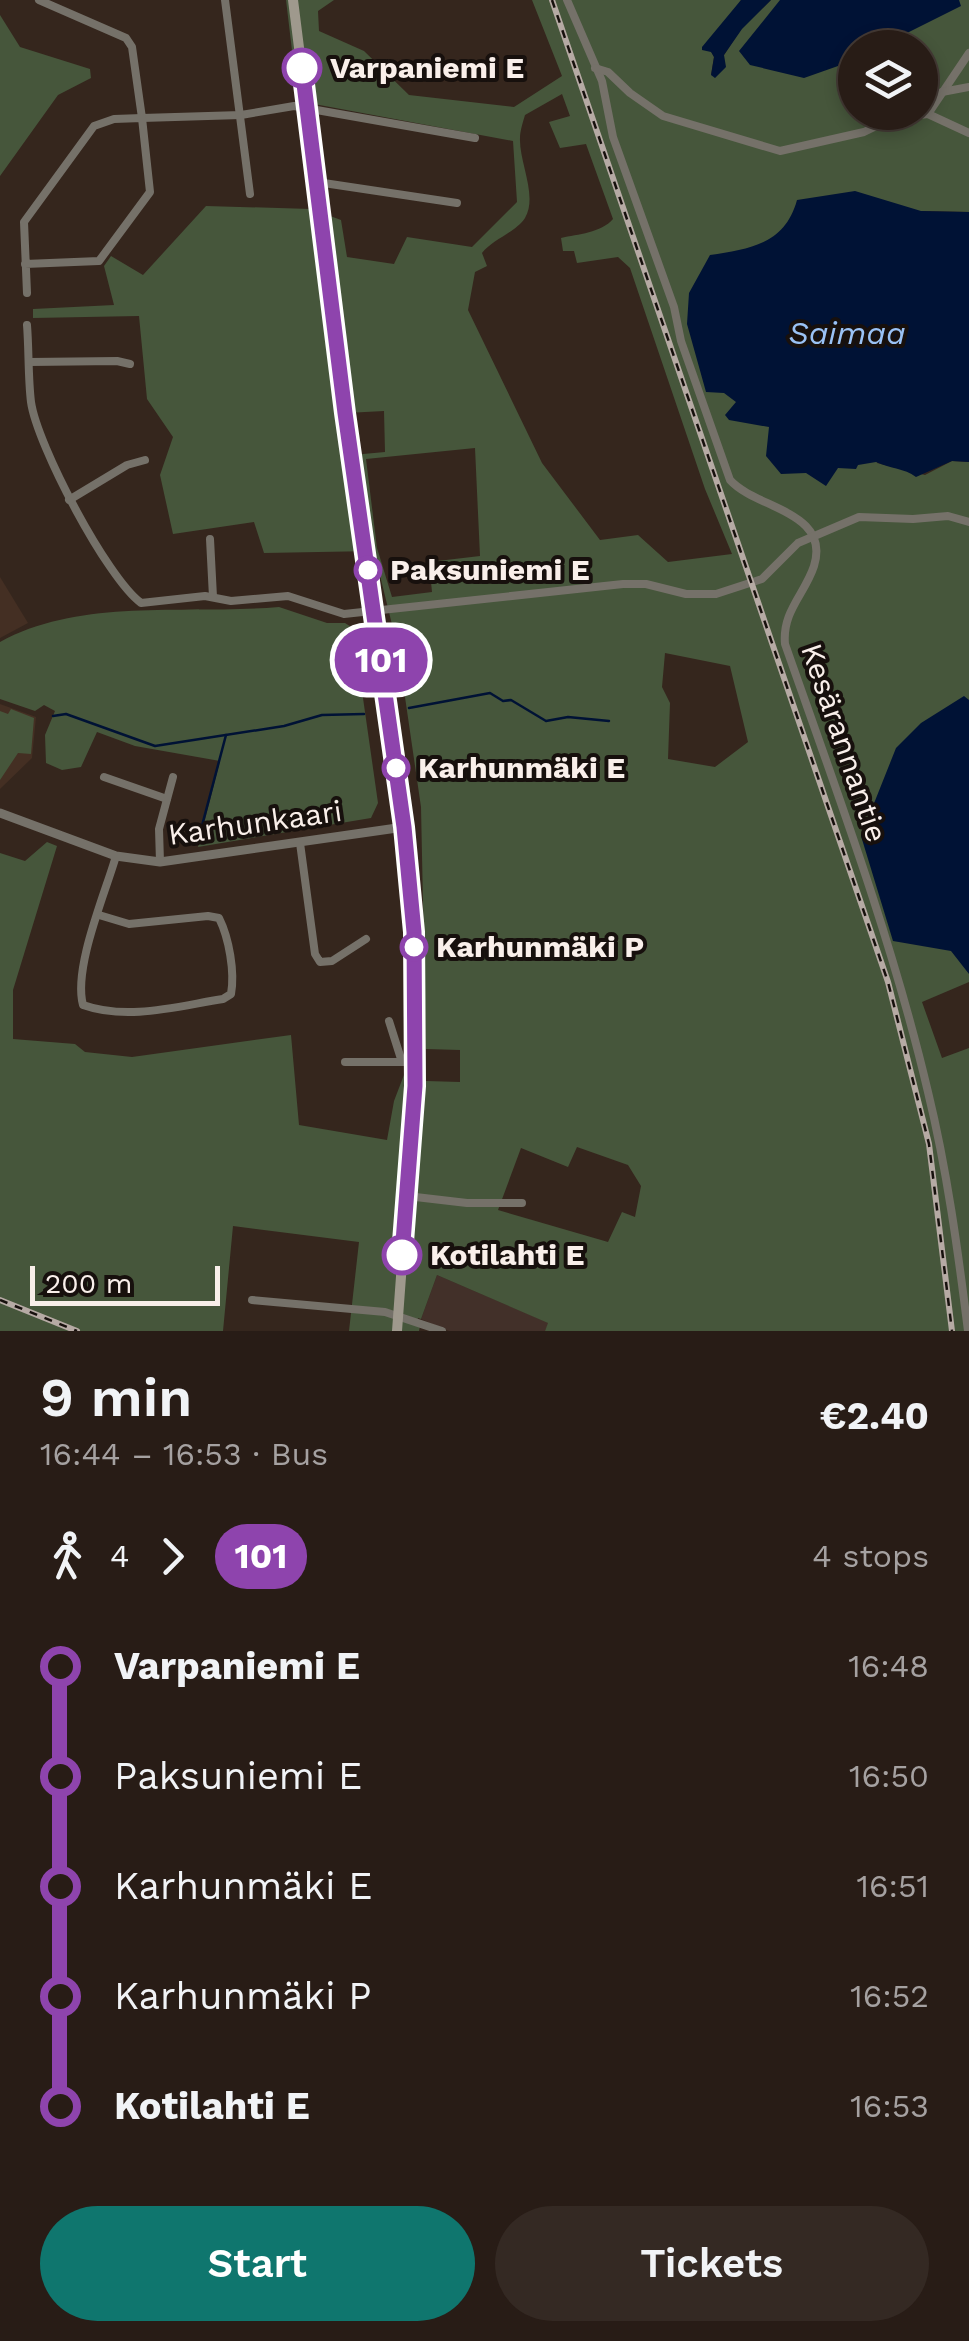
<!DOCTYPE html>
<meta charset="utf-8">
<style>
body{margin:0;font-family:"Work Sans",sans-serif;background:#342923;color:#f1f3f6;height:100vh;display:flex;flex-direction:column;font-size:38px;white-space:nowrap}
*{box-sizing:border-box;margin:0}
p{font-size:32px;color:#a5a1a1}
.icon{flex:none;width:55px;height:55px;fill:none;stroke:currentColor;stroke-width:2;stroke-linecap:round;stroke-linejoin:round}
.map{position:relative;height:1331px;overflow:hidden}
.panel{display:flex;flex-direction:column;background:#281c16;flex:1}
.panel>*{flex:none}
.badge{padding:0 20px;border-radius:32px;font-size:35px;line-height:65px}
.controls{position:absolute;left:838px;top:30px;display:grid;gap:20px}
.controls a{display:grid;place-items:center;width:100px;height:100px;border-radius:50%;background:#281c16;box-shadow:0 5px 15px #0003,0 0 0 2px #443a35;font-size:50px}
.scale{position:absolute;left:30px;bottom:25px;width:190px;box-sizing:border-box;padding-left:10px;border:5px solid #f9efea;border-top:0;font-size:28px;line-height:35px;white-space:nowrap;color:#f9efea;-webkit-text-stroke:8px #17100d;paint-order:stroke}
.map>.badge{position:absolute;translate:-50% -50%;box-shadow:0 0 0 5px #fff}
.legs{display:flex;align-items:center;gap:15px;height:110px;padding:0 40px;font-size:32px}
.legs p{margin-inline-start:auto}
.headline{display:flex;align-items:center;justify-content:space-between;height:170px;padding:0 40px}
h1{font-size:55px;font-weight:600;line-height:75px}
.button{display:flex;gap:20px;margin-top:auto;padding:20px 40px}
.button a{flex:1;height:115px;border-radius:60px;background:#0f766e;color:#fff;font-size:40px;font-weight:600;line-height:115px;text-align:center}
.button a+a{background:#342923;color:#f1f3f6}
ul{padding:0 40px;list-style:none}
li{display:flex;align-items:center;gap:35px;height:110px;font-size:38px}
li i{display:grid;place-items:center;width:15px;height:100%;margin:0 12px;background:currentColor}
li i::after{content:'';width:25px;height:25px;margin:-12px;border:8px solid;border-radius:50%;background:#281c16}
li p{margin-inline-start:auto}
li:first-child i{background:linear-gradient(#0000 50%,currentColor 0)}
li:last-child i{background:linear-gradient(currentColor 50%,#0000 0)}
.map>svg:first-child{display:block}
.commercial{fill:#423029}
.built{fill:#442f23}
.green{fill:#46563b;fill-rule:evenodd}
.water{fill:#001235}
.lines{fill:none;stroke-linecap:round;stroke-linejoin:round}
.stream{stroke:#001235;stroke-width:2.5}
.minor{stroke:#757169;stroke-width:8}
.tertiary{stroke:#757169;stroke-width:9}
.secondary{stroke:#9f998d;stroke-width:10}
.rail-casing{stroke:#b6aaa4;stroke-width:6}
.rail{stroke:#17100d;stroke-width:2.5;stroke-dasharray:8;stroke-linecap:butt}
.line-1-casing{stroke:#fff;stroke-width:22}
.line-1{stroke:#8e44ad;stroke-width:15}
.stop-1-dot{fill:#fff;stroke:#8e44ad;stroke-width:5}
.labels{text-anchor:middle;stroke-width:8;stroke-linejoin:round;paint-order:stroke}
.stop-label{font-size:30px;font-weight:bold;fill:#f9efea;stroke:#17100d;text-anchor:start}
.street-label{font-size:30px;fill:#f9efea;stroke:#17100d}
.water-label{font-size:32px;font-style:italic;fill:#9ac2f5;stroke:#17100d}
</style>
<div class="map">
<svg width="969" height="1331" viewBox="0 0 969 1331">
<rect width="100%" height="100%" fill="#35261d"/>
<path class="commercial" d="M437,1275l112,48 -4,8h-96l-28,-12z"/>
<g class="built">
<path d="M0,577l28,46 -28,15z"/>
<path d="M0,704l36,13 -4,41 -32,31z"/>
</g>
<g class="green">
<path d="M286,0h48l-16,11 1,20 45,20 45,44 105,12 48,-31 -30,-76h209l-30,51 3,6 -3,18 30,-46 30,-29h198v212l-47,-1 -45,252 48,12 27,-14 17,1v520l-47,20 20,56 27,-10v283h-424l3,-8 -111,-48 -16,44 -3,-1 -2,6 4,2 -1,5h-70l10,-89 -126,-16 -10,105h-223v-478l25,8 22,-19 10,4 -44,144v49l62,5 10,8 47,5 159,-22 8,90 88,15 7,-39 13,-34 19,14 34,1v-32l-34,-1 -5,-242 -23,-158 -24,-98 -110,2 -10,-31 -81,12 -13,-59 13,-38 -26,-38 -8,-83 -106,2v-9l81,-4 -10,-39 7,-10 32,19 63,-69 105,3 30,11 6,37 47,7 13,-27 65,10 45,-45 -4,-61 -215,-40zM855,48h65v64h-65zM562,94l8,22 -21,6 11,26 26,-4 27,75c-12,14 -35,15 -52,19l2,13h11l3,12 41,-6 12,11 75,221 27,65 -64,8 -30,-27 -38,5 -58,-77 -74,-153 7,-38 12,-6 -5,-13c11,-14 34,-21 43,-35 13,-22 -6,-56 -5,-80 0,-7 3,-16 5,-23zM384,411l1,41 -33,3 -6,-42zM475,448l5,108 -51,6 3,30 -40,5 -15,-49 -11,-89zM665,653l65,13 18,76 -33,25 -47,-8 2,-56 -8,-16zM577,1147l51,18 13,21 -6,31 -13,-5 -14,30 -110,-32 23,-62 47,19z"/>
<path d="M0,15l20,32 70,22 1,9 -33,17 -58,81z"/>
<path d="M279,607l48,16h18l8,5 25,175 -7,15 -173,29 22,-86 -85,-15 -38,-14 -16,35 -19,3 -16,-7 -1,-28 10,-24 -11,-6 -9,6 -35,-12v-57c82,-45 188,-27 279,-35z"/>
<path d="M11,709l23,9 -3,36 -13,-1 -18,27v-69l8,3z"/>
</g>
<g class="water">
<path d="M741,0h30l-29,29 -18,26 2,12 -11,11 -4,-3 3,-18 -3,-5 -9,-2v-3z"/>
<path d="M780,0h179l2,6 -82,41 -24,1v12l-51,18 -54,-13 -11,-14z"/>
<path d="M855,191l66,20 48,1v250l-17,-1 -36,16c-12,-9 -25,-8 -40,-15l-18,3 -2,4 -18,-1 -12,18 -20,-13 -25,1 -15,-18 3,-29 -40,-7 -4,-5 11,-13 -12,-9 -18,-1 -19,-68 2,-31 21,-38c40,-6 75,-11 87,-55z"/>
<path d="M964,696l5,4v274l-18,-23 -58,-10 -32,-105 35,-88 25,-25z"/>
</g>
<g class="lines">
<g class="stream">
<path d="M409,708l81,-15 13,8 8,-1 35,21 22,-4 41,4"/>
<path d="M53,716l13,-2 89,32 129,-20 38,-11 42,-1"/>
<path d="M199,837l27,-102"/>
</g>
<g class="minor">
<path d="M39,0l87,38 6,9 10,71 99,-3 53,-9 181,32"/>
<path d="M225,0l25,194"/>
<path d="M567,0l35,81 11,56 61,170 7,34 49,139c26,29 101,31 84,86 -9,28 -32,45 -29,78 52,148 107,295 143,448 19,78 30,159 40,239"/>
<path d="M595,68l13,4 22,21 33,23 117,35 84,-19 29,-14 35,-4 41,-61"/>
<path d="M942,92l27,-5"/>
<path d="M928,114l41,19"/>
<path d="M317,182l140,21"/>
<path d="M25,264l74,-3 51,-69 -8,-74 -28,1 -20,7 -70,96 3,71"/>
<path d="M27,325c2,25 1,52 4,77 6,43 76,176 110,201l64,-7 26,5 57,-5 56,18 279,-30h23l40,10h30l46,-15 36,-36 61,-26 54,2 35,-3 21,6"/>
<path d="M29,362l88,-1 13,3"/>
<path d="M69,500l58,-35 18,-5"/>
<path d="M210,539l3,58"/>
<path d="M104,777l63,22"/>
<path d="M300,843l15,111 5,8 12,-1 34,-22"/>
<path d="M160,862l-1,-33 14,-52"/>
<path d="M99,915l30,9 79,-8 11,2c10,20 16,54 12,76l-8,5c-45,7 -95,22 -140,6 -10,-37 22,-111 33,-149"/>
<path d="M389,1021l13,41"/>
<path d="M345,1062h71"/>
<path d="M407,1196l60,7h55"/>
<path d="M252,1300l133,12 57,19"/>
</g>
<path class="tertiary" d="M0,813l116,43 44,6 244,-35"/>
<path class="secondary" d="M293,0l52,413 59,414 10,105 1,154 -18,245"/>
<defs>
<g id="rail">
<path d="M552,0l336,982 41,162 23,187"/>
<path d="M0,1300l77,31"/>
</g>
</defs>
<use href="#rail" class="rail-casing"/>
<use href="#rail" class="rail"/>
</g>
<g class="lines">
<defs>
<path id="line-1" d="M302,68l43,345 59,414 10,105 1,154 -13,169"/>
</defs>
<use href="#line-1" class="line-1-casing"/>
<use href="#line-1" class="line-1"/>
</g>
<g class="stop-1-dot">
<circle cx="302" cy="68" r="18"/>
<circle cx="368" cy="570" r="12"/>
<circle cx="396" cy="768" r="12"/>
<circle cx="414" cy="947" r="12"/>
<circle cx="402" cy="1255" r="18"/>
</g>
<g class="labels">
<g class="stop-label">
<text x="330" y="78">Varpaniemi E</text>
<text x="390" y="580">Paksuniemi E</text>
<text x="418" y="778">Karhunmäki E</text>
<text x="436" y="957">Karhunmäki P</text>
<text x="430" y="1265">Kotilahti E</text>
</g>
<g class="street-label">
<text transform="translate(844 743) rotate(71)" y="10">Kesärannantie</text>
<text transform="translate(255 823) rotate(-8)" y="10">Karhunkaari</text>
</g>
<g class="water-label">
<text x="847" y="344">Saimaa</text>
</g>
</g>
</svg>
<div class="controls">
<a><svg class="icon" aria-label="layers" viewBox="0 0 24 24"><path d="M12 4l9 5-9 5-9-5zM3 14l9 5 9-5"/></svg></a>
</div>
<div class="scale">200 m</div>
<b class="badge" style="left:381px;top:660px;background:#8e44ad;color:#fff">101</b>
</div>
<section class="panel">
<div class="headline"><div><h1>9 min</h1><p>16:44 – 16:53 · Bus</p></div><b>€2.40</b></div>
<div class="legs"><svg class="icon" aria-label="walk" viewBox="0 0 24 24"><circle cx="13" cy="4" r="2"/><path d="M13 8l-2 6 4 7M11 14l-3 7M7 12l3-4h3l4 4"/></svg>4<svg class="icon" aria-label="forward" viewBox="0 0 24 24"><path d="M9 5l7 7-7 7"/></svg><b class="badge" style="background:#8e44ad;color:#fff">101</b><p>4 stops</p></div>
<ul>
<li><i style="color:#8e44ad"></i><b>Varpaniemi E</b><p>16:48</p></li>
<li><i style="color:#8e44ad"></i><span>Paksuniemi E</span><p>16:50</p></li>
<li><i style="color:#8e44ad"></i><span>Karhunmäki E</span><p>16:51</p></li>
<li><i style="color:#8e44ad"></i><span>Karhunmäki P</span><p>16:52</p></li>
<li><i style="color:#8e44ad"></i><b>Kotilahti E</b><p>16:53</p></li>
</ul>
<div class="button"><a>Start</a><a>Tickets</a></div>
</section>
